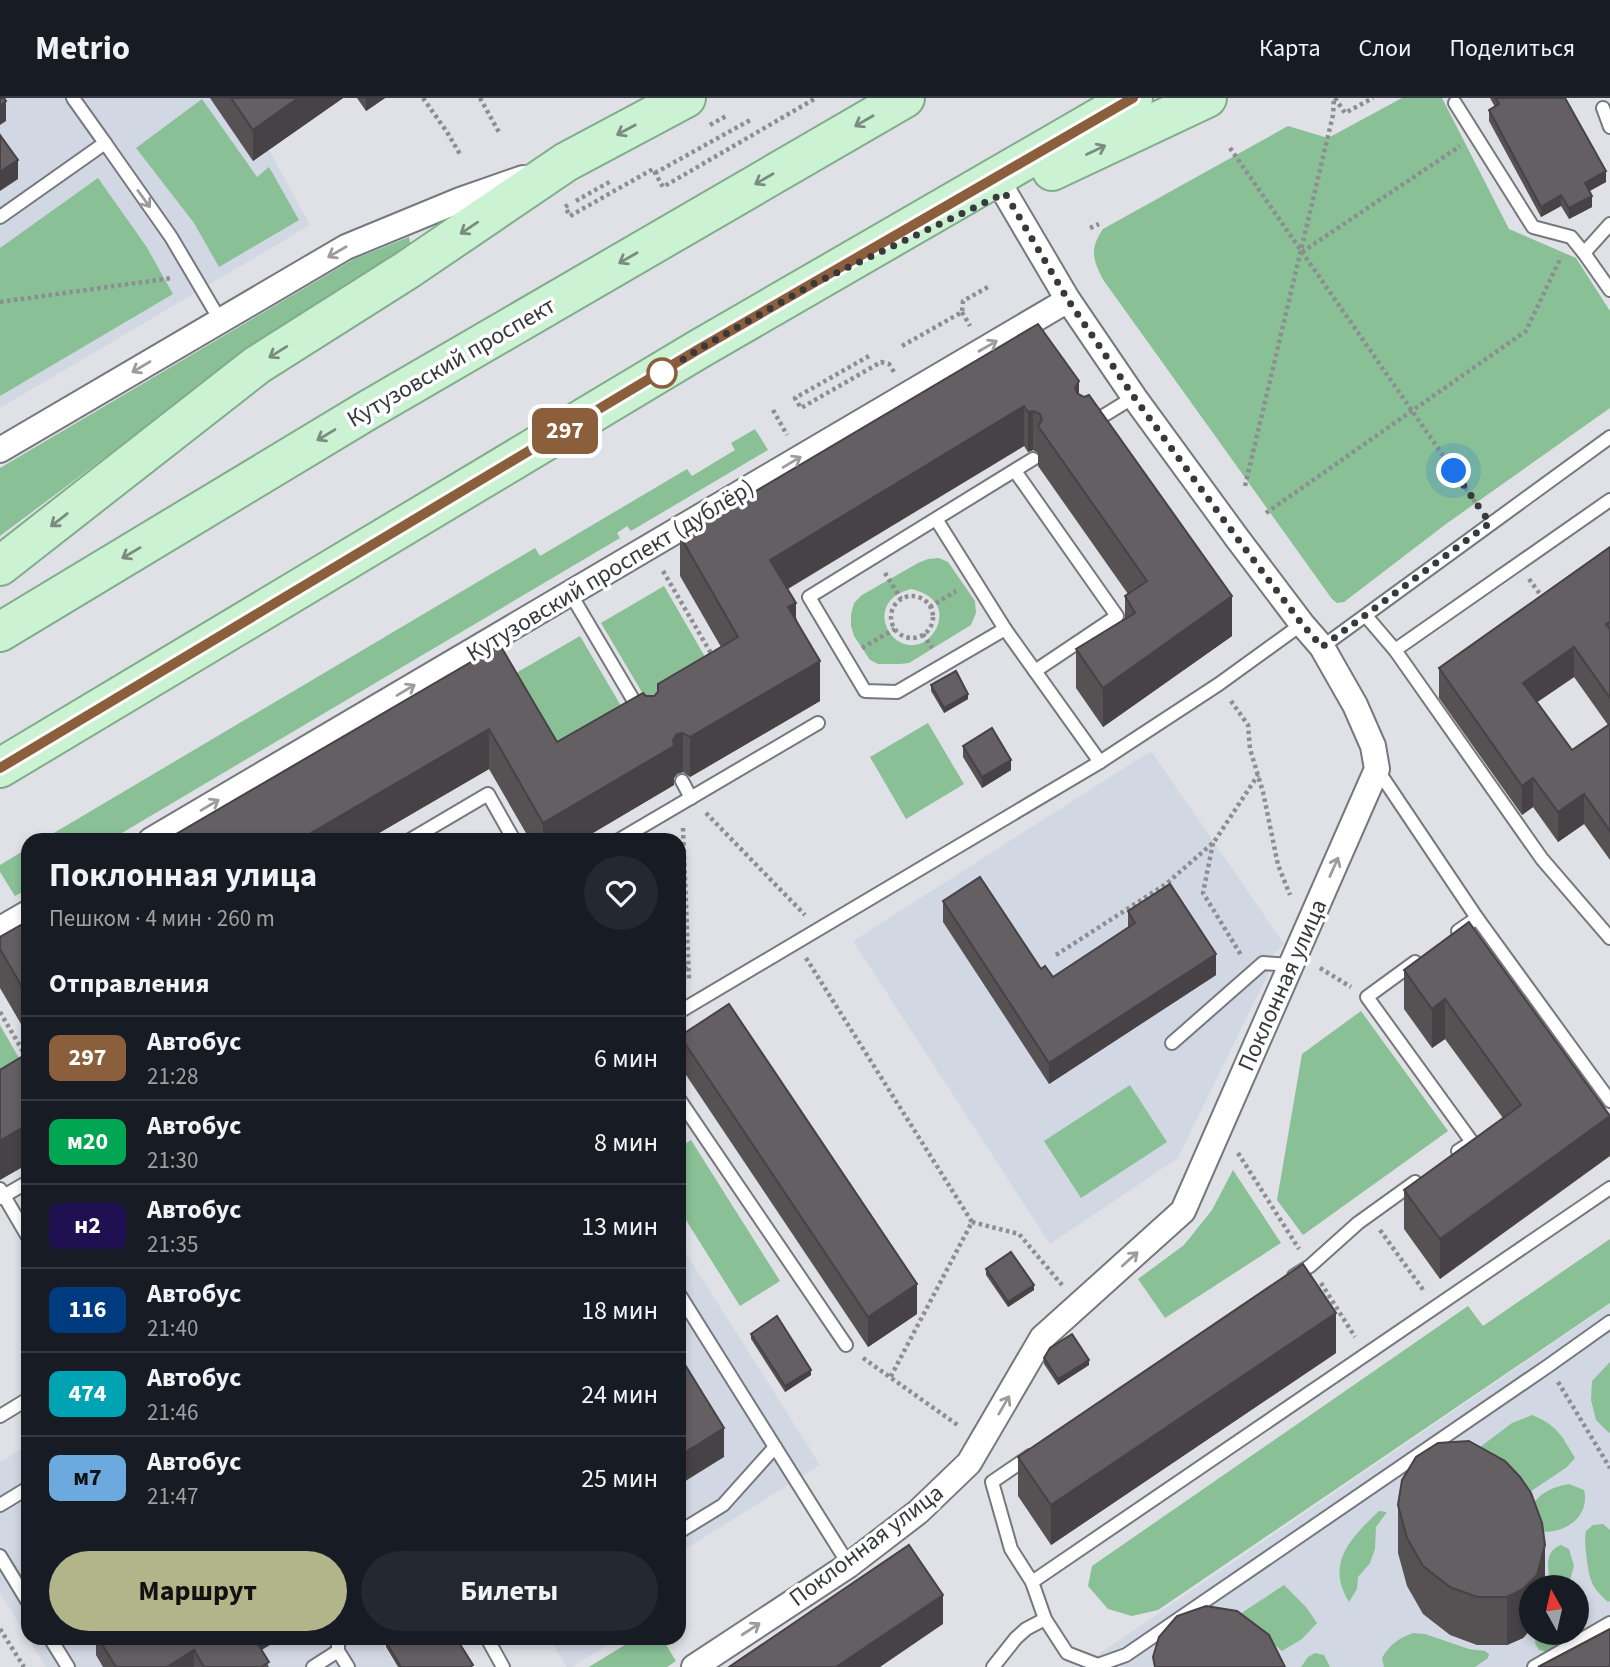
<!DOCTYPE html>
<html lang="ru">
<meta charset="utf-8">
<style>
body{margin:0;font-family:"Source Sans 3",sans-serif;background:#242831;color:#f1f3f6;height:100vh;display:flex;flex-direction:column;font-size:26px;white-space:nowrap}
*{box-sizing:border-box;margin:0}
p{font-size:23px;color:#9ea1a6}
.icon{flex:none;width:38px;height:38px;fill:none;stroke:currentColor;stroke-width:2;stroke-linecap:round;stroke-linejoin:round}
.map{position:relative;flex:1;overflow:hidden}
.panel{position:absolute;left:21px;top:735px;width:665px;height:812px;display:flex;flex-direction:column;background:#171b24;border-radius:21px;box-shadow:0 4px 10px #0003}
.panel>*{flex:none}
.badge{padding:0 14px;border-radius:10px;font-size:24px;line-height:46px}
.needle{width:46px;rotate:352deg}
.controls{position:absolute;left:1519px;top:1477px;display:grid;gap:14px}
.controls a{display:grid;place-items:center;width:70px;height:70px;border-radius:50%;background:#171b24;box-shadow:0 4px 10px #0003;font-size:35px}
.you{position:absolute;width:35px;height:35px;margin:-18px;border:5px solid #fff;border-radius:50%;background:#1a73e8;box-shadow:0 0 0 10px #1a73e833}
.map>.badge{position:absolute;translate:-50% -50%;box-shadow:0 0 0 4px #fff}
h2{padding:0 28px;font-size:26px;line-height:63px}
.round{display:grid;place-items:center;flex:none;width:74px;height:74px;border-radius:37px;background:#242831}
.summary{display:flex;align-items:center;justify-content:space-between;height:119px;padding:0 28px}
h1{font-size:33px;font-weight:700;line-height:52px}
.action{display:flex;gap:14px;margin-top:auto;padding:14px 28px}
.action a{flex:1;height:80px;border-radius:42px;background:#b2b489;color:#111;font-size:28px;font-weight:700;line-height:80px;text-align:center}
.action a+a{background:#242831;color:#f1f3f6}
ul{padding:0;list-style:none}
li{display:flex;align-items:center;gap:21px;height:84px;padding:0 28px;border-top:2px solid #363941}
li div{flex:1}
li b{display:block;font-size:26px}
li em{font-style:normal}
li .badge{min-width:77px;font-weight:700;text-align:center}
header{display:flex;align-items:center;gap:42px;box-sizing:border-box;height:98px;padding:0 35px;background:#171b24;border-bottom:2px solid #363941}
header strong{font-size:33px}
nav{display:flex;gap:38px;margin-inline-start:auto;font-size:24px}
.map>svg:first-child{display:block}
.built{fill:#d2d7e4;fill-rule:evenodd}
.green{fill:#89c095;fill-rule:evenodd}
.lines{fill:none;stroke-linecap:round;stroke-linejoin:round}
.lane-casing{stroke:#76787d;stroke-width:16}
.street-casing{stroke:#76787d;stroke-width:28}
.primary-casing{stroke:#81ac8b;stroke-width:42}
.path{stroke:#8c8e92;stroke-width:4.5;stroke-dasharray:3.5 3.5;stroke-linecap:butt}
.lane{stroke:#fff;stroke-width:12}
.street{stroke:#fff;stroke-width:24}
.primary{stroke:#cbf2d3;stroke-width:38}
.wall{fill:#565254;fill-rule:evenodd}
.shaded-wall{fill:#464245}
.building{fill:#645f62;stroke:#464245;stroke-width:2}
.oneway{stroke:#7a8c7f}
.oneway2{stroke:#9c9c9d}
.line-casing{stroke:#fff;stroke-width:16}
.line{stroke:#8b5e3c;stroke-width:10}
.walk{stroke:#38393b;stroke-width:7;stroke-dasharray:0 12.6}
.stop-dot{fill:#fff;stroke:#8b5e3c;stroke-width:3.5}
.labels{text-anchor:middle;stroke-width:7;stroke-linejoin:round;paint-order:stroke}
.street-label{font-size:24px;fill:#38393b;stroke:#fff}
</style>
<header>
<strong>Metrio</strong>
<nav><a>Карта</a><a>Слои</a><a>Поделиться</a></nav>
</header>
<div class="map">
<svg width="1610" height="1569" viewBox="0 0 1610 1569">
<rect width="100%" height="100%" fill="#dfe1e6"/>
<g class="built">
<path d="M0,0h343l-74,52 41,75 -310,183z"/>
<path d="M1151,653l133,193 -20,19 5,9 -91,186 -128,86 -197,-303z"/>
<path d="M679,1144l141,223 -141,88z"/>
<path d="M1610,1206v363h-530zM1531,1489h46v46h-46z"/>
<path d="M28,1347v193h366l-11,7 14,22h-351l-46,-74v-131z"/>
<path d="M549,1540h69l-46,29h-5z"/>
</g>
<g class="green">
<path d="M1402,0h40l67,131 67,29 34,53v97l-164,116 -102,78 -7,1 -5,-4 -228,-318c-11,-20 -15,-32 -1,-52l185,-103 40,12z"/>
<path d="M202,1l55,78 12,-10 30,53 -80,47 -25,-44 -58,-75z"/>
<path d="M98,80l48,68 27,48 -173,102v-148z"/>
<path d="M409,139l2,10 -160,101 -251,188v-68l354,-209z"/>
<path d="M755,331l13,21 -137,81 -4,-5 -10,7 3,5 -510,302h-68l493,-292 5,8 147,-87 5,7 43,-26 -4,-7z"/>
<path d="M939,460l9,4 27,39 1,12 -5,12 -62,38 -9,1h-22l-8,-4 -16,-24 -3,-10v-12l3,-11 8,-8 56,-32 10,-4zM911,491c19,4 35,17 26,38 -2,5 -6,9 -10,13 -33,23 -68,-38 -16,-51z"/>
<path d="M664,488l44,76 -62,37 -45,-76z"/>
<path d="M580,538l44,75 -63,38 -45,-76z"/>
<path d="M928,625l36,61 -58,35 -36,-62z"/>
<path d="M28,750v41l-13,7 -15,-24v-7z"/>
<path d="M1361,913l87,120 -145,104 -26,-35 25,-146z"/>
<path d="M0,927l23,40 -23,13z"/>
<path d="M1130,987l37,57 -86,56 -37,-57z"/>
<path d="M691,1042l89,141 -40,25 -61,-97v-61z"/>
<path d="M1233,1072l48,73 -116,75 -27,-39 46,-34 28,-35z"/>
<path d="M1610,1141v64l-452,307 -26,6 -24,-7 -20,-23 4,-20 376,-260 15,20z"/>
<path d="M1610,1264v70l-1,1 -13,-13 -5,-20 1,-19z"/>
<path d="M1532,1317c25,10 30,21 43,43l-8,9 -43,29 -73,-27 61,-46z"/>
<path d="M1569,1386l15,6c7,28 -22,46 -48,41l-4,-26c9,-13 21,-18 37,-21z"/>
<path d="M1379,1413l8,1 -11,15 -1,22 -5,14 -12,14 -1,12 -8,13c-24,-39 2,-64 30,-91z"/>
<path d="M1603,1426l7,6v71l-2,1c-16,-15 -18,-20 -21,-41 -1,-11 -3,-19 -1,-30l7,-6z"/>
<path d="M1561,1447l8,4 5,17 -6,21h-17c-2,-16 -9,-35 10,-42z"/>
<path d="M1284,1487l22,22 11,16 -15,16 -20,12 -23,-19 -39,-5z"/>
<path d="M1413,1535l12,1 44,15 16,2 4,3 -1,4 -13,9h-91l-2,-9c8,-14 17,-20 31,-25z"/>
<path d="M1537,1535h34l-6,8 -18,11 -8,-2 -4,-7z"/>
<path d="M636,1540h26l14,23 -9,6h-78z"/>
<path d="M1315,1555l9,2 6,12h-29l7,-10z"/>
</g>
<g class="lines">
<defs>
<g id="lane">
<path d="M1455,5l78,124 38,10 13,16 26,-29"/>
<path d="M1603,10l7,19"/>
<path d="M105,45l66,94 49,83"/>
<path d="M0,119l105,-74 -32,-45"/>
<path d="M1584,155l26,37"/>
<path d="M1090,326l44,-27"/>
<path d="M1015,373l102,145 -82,55"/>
<path d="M1610,402l-215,150 147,209 68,79"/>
<path d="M936,421l69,110 -108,63 -32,-1 -56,-94 224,-138"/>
<path d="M570,495l71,120"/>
<path d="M1366,518l29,34"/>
<path d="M1005,531l95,133"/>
<path d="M1322,549l288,-210"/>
<path d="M1377,671l100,149 133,183"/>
<path d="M682,683l9,17"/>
<path d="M410,742l78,-46 26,46"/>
<path d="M619,742l199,-117"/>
<path d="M1458,833l19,-13"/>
<path d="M1415,864l-48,35 105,145 -14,9"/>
<path d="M679,914l421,-250 119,-78 83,-60"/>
<path d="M1172,945l91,-80 27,2"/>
<path d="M679,1001l167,246"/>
<path d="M0,1091l28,48"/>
<path d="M0,1100l28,-16"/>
<path d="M1294,1178l16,-10 48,-43 57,-41"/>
<path d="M679,1196l170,271"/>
<path d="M0,1318l28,-17"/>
<path d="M1030,1358l-38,26 19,67 21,33 13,37 22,34 31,12 28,-10 422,-289 62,-44"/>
<path d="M0,1407l28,-17"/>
<path d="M679,1434l44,-27 52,-58"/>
<path d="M0,1458l28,46"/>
<path d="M1032,1484l578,-394"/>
<path d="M50,1540l18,29"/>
<path d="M487,1540l16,29"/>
<path d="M338,1553l10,16"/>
<path d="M313,1569l25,-16v-13"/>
<path d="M993,1569l23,-29 10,-9 19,-10"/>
<path d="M1534,1569l76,-44"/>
</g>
<g id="street">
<path d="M0,352l346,-203 114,-47 63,-22"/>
<path d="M151,742l917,-540"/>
<path d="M0,831l28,-16"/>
<path d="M694,1569l155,-102 69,-53 51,-49 73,-125 141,-127 194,-442 -4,-23 -18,-41 -33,-58 -20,-23 -65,-86 -103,-141 -66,-97 -63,-107"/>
</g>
<g id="primary">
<path d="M1052,73l155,-73"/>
<path d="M0,468l257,-201 150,-95 159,-108 120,-64"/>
<path d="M0,534l368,-222 537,-312"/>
<path d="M0,670l699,-419 434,-251"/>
</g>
</defs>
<use href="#lane" class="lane-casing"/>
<use href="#street" class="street-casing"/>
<use href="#primary" class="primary-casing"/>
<g class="path">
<path d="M423,0l24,34 14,24"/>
<path d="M480,0l20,36"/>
<path d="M1335,0l10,15 28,-15"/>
<path d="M710,27l18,-10"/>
<path d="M1230,50l248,358"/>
<path d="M655,75l97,-54"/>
<path d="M576,103l35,-20"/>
<path d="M568,107l-3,2 5,9 83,-47 10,18 153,-89"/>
<path d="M1090,130l9,-4"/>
<path d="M1302,154l158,-106"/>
<path d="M0,204l172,-24"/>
<path d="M962,214l8,14"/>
<path d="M902,248l60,-34 1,-11 25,-14"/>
<path d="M869,258l-74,42 6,10 80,-46 8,2 5,8"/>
<path d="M773,312l14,25"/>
<path d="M1245,388l88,-371 1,-17"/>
<path d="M1266,415l260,-182 35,-74"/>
<path d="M663,473l49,84"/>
<path d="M885,475l16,26"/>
<path d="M1529,481l16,22"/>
<circle cx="912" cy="519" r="21"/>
<path d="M930,509l26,-16"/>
<path d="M923,536l9,14"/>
<path d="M862,550l33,-19"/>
<path d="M1231,603l17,24 2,24 13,43 15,73 12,30"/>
<path d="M706,715l99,102"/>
<path d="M683,730l6,152"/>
<path d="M1213,745l-10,50 38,62"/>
<path d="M1056,857l110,-71 48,-42 44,-67"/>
<path d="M806,860l166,264 -82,156"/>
<path d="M1320,870l31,19"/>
<path d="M679,875l10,-7"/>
<path d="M0,914l28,48"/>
<path d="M1238,1055l61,96"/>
<path d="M972,1124l47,12 43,51"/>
<path d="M1380,1132l44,61"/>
<path d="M1321,1185l34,54"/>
<path d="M863,1260l96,68"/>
<path d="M1558,1284l52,86"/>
<path d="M0,1531l24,38"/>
</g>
<use href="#lane" class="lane"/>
<use href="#street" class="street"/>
<use href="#primary" class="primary"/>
</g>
<g class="wall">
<path d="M210,0h133l-90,63z"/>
<path d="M357,0h28l-19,13z"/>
<path d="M1490,0h75l41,84 -16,9 2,16 -23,12 -8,-13 -20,11 -52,-96v-11l6,-3z"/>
<path d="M1038,226l41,70 153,242 -129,91 -27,-39v-39l49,-31v-22l3,-2 -90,-128v-13l-5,-3 -5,2 -4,-6 -236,143 32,112 -130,76 -7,-5 -6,2 -3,4v7l-93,55h-51l-41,-71 -122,71h-201l334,-195 57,97 89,-46h8l67,-49 -41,-71v-40z"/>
<path d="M1610,449v313l-26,-36 -26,18 -25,-35 -11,8 -83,-117v-30zM1574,579l34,48 -36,25 -35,-48z"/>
<path d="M931,587l37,14 -24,14 -13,-22z"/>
<path d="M963,648l48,24 -29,18 -19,-31z"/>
<path d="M943,803l110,76 75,-49v-17l88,64 -167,109 -106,-162z"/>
<path d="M28,823v115l-28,-48v-51z"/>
<path d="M1404,872l206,146 -170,163 -36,-50v-39l99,-72 -58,-79 -13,9 -28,-39z"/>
<path d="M680,938l237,278 -49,33 -188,-281z"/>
<path d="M986,1171l48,21 -26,17 -22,-32z"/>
<path d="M751,1236l60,41 -26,17 -34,-53z"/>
<path d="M1336,1255l-285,192 -33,-49v-39z"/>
<path d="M1044,1260l45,7 -31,20 -14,-21z"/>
<path d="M1398,1407l147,82h-14v42l-8,9 -16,7h-30l-27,-10 -27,-21 -16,-28 -9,-33z"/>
<path d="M28,1413v26l-2,-4v-20z"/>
<path d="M96,1540h185l-20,12 8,17h-166l-7,-12z"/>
<path d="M386,1544l87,25h-75l-12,-20z"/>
</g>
<g class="shaded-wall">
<path d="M298,0h45l-90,63v-31z"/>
<path d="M366,0h19l-19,13z"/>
<path d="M6,3v20l-6,4v-19z"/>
<path d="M18,62v19l-18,12v-19z"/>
<path d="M1606,73v11l-21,11v-10z"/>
<path d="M1561,97v11l-20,11v-10z"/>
<path d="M1592,98v11l-23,12v-11z"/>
<path d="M1079,283v40l-4,-33z"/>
<path d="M1024,308v40l-254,153v-39z"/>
<path d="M1033,313v39l-5,2v-40z"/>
<path d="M1232,498v40l-129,91v-39z"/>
<path d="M796,505v40l-8,-36z"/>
<path d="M1574,549v30l-51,35v-29z"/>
<path d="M820,563v40l-130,76v-40z"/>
<path d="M968,596v5l-24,14v-5z"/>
<path d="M489,631v40l-122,71h-68z"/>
<path d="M683,635v39l-6,2 -3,4v7l-93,55h-38v-17l130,-83 4,-6z"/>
<path d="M1011,662v10l-29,18v-11z"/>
<path d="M1533,680v29l-11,8v-29z"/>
<path d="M1584,696v30l-26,18v-30z"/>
<path d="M1216,856v21l-167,109v-21z"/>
<path d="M1445,901v40l-13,9v-39z"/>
<path d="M1610,1018v40l-170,123v-40z"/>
<path d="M28,1026v40l-28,16v-39z"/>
<path d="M917,1186v30l-49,33v-30z"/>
<path d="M1034,1187v5l-26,17v-5z"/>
<path d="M1336,1215v40l-285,192v-40z"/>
<path d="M1089,1262v5l-31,20v-6z"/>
<path d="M811,1272v5l-26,17v-6z"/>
<path d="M724,1330v29l-45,28v-29z"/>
<path d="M1545,1447v42h-14v42l-8,9 -16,7v-48z"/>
<path d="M943,1497v29l-63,43h-44z"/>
<path d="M252,1540h29l-29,18z"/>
<path d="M194,1552v17h-27z"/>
</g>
<g class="building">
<path d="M0,0h4l2,3 -6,5z"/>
<path d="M231,0h67l-45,32z"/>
<path d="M1496,0h69l41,73 -21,12 7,13 -23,12 -8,-13 -20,12 -52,-97 10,-6z"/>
<path d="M0,37l18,25 -18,12z"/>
<path d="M1038,226l41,57 -4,7 2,5 7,4 5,-2 143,201 -129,92 -27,-39 59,-36 -10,-17 22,-15 -109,-155 4,-6 -2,-6 -7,-3 -5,1 -4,-6 -254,154 26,43 -8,4 32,54 -130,76 -7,-4 -6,1 -4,6 1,6 -131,77 -54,-94 -190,111h-133l334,-195 57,97 86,-49 3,3h8l4,-4v-8l80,-47 -58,-101z"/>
<path d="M1610,449v75l-4,2 4,5v69l-36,-51 -51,36 49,67 38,-26v107l-26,-37 -26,18 -25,-34 -11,8 -83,-118z"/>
<path d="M956,573l12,23 -24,14 -13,-23z"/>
<path d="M992,630l19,32 -29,17 -19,-31z"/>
<path d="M980,779l61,92 4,-3 8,11 82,-54 -7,-12 42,-27 46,70 -167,109 -106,-162z"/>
<path d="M28,823v76l-28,-48v-12z"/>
<path d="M1469,824l141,194 -170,123 -36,-49 117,-85 -76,-106 -13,10 -28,-39z"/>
<path d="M729,906l188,280 -49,33 -188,-281z"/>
<path d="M28,955v71l-28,17v-71z"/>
<path d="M1011,1154l23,33 -26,17 -22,-33z"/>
<path d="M1303,1166l33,49 -285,192 -33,-48z"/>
<path d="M777,1218l34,54 -26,16 -34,-52z"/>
<path d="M1072,1236l17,26 -31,19 -14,-21 6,-10z"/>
<path d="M679,1257l45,73 -45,28z"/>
<path d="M1469,1343l36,20 15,16 11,16 11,30 3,22 -8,30 -14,14 -16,8h-30l-27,-10 -27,-21 -16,-28 -9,-33 4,-25 14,-23 22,-14z"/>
<path d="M909,1447l34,50 -107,72h-107z"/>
<path d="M1206,1508l31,5 32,24 16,32h-130l-2,-10 6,-20 18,-21z"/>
<path d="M1610,1531v38h-72z"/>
<path d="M98,1540h156l15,24 -8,5h-57l-10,-17 -27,17h-51z"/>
<path d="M392,1540h64l17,27 -3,2h-69l-15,-25z"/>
</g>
<defs><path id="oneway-shaft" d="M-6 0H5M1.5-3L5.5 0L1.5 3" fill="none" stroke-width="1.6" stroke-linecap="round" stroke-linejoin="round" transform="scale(1.75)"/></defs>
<g class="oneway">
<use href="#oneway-shaft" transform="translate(864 23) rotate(150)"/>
<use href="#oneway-shaft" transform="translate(626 32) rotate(152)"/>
<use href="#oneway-shaft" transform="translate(1096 52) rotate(-25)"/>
<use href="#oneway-shaft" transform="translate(764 81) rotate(150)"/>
<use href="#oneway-shaft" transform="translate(469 130) rotate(146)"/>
<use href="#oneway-shaft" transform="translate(628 160) rotate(150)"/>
<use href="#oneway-shaft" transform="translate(278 254) rotate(148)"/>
<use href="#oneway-shaft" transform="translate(326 337) rotate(149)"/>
<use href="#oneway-shaft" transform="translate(59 422) rotate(142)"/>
<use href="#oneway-shaft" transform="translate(131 455) rotate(149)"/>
</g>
<g class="oneway2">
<use href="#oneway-shaft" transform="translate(144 101) rotate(54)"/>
<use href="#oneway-shaft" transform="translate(337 154) rotate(150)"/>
<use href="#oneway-shaft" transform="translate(988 248) rotate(-30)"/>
<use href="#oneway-shaft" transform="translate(141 269) rotate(149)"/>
<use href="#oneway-shaft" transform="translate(792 364) rotate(-31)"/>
<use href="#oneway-shaft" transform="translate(406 592) rotate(-31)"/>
<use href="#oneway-shaft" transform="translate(210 707) rotate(-31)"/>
<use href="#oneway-shaft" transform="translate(1334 769) rotate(-66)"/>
<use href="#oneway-shaft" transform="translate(1130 1161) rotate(-42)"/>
<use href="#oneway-shaft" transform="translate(1004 1307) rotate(-60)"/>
<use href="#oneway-shaft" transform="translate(751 1531) rotate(-33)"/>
</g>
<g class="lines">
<defs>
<path id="line" d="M0,670l699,-419 434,-251"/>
</defs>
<use href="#line" class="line-casing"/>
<use href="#line" class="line"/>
<path class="walk" d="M662,275l37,-24 114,-65 192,-91 63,107 66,97 103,141 65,86 20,23 168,-124 -36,-52"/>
</g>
<circle class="stop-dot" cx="662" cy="275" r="14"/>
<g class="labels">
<g class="street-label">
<text transform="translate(451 264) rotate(-30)" y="8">Кутузовский проспект</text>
<text transform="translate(610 472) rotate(-31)" y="8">Кутузовский проспект (дублёр)</text>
<text transform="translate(1282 887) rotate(-66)" y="8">Поклонная улица</text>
<text transform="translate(866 1447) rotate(-37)" y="8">Поклонная улица</text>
</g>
</g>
</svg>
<div class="controls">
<a><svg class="needle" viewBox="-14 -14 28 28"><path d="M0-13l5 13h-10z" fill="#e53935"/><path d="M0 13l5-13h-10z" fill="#9ea1a6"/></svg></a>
</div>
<div class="you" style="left:1454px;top:373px"></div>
<b class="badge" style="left:565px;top:333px;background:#8b5e3c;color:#fff">297</b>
<section class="panel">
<div class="summary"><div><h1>Поклонная улица</h1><p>Пешком · 4 мин · 260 m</p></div><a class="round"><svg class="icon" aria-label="heart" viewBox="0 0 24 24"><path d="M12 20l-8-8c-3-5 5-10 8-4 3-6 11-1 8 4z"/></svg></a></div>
<h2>Отправления</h2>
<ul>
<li><span class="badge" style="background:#8b5e3c;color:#fff">297</span><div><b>Автобус</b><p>21:28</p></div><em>6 мин</em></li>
<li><span class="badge" style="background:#00a651;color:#fff">м20</span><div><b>Автобус</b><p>21:30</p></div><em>8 мин</em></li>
<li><span class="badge" style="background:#1f1051;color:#fff">н2</span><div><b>Автобус</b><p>21:35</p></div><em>13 мин</em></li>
<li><span class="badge" style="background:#003b80;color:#fff">116</span><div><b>Автобус</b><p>21:40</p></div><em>18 мин</em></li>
<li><span class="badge" style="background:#00a3b4;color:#fff">474</span><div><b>Автобус</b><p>21:46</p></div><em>24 мин</em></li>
<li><span class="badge" style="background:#6ca9df;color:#111">м7</span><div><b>Автобус</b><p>21:47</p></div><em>25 мин</em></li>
</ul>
<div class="action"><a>Маршрут</a><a>Билеты</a></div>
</section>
</div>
